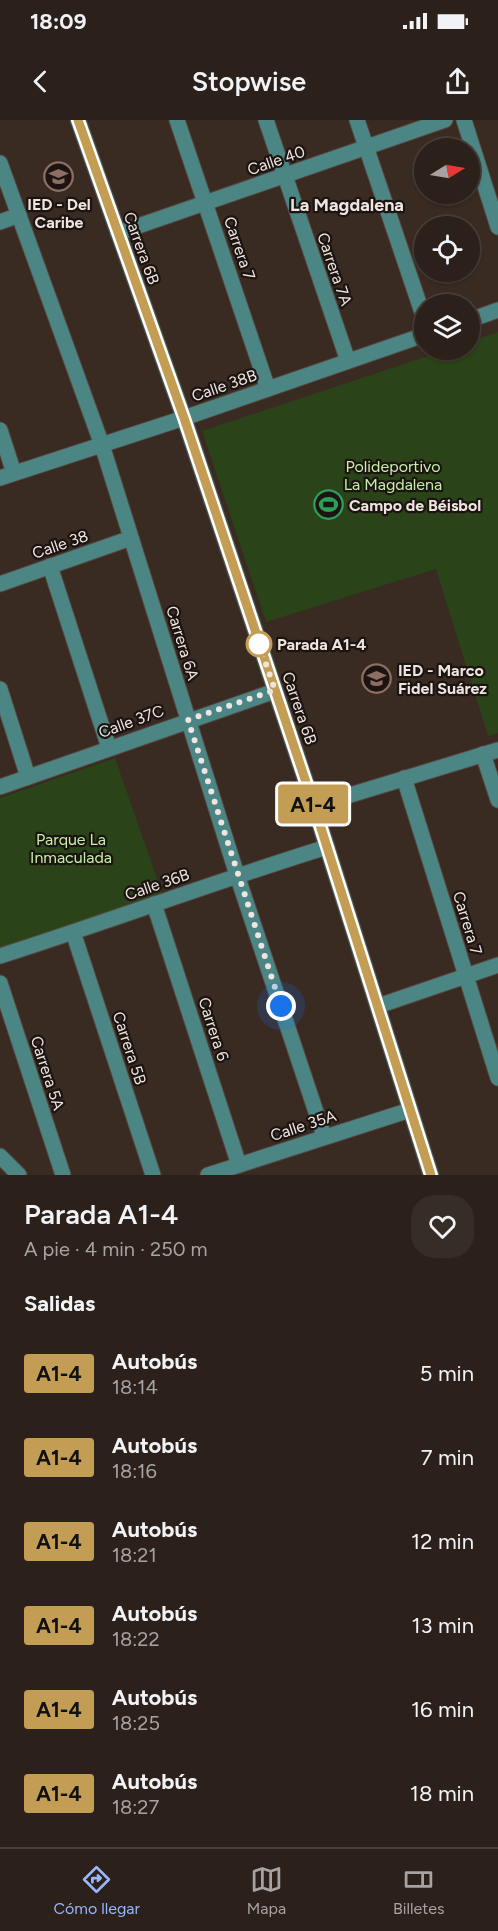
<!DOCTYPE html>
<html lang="es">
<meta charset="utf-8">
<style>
body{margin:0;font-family:Figtree,sans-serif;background:#372d27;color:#f1f3f6;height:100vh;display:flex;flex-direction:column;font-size:22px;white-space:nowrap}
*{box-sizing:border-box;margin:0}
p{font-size:20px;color:#a6a3a2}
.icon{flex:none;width:33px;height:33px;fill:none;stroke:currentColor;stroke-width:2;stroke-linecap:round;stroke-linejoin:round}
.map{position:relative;height:1055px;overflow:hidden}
.details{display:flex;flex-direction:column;background:#2b201a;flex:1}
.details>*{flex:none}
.badge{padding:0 12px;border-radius:4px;font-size:21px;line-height:39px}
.needle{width:39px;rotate:79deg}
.controls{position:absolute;left:414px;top:18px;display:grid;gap:12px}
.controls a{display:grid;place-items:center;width:66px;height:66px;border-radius:50%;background:#2b201a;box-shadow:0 2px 4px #0004,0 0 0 2px #473e39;font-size:30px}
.you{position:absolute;width:30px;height:30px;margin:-15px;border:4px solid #fff;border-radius:50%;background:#1a73e8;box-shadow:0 0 0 9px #1a73e833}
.map>.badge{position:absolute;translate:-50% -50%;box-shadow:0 0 0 3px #fff}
h2{padding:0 24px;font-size:22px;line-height:54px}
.round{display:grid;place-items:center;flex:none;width:63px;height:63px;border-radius:24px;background:#372d27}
.overview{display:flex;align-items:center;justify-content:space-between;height:102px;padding:0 24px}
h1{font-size:28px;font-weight:600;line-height:45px}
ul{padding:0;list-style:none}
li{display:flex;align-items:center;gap:18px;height:84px;padding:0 24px}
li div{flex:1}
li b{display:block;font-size:22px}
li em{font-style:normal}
li .badge{min-width:66px;font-weight:700;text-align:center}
.status{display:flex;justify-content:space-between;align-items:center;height:42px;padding:0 30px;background:#2b201a;direction:ltr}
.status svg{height:16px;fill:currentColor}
header{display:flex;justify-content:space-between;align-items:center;height:78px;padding:0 24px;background:#2b201a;font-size:27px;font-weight:600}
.tabs{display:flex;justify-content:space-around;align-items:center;height:84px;border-top:2px solid #473e39;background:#2b201a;font-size:16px;color:#a6a3a2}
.tabs a{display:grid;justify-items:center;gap:3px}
.tabs .current{color:#98b6fd}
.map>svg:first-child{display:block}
.green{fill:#2b4318}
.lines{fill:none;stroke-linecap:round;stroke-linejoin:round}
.minor-casing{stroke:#564840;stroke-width:17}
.minor{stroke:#4b8584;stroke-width:15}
.line-casing{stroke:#fff;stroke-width:14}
.line{stroke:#c49d54;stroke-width:9}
.walk{stroke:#efe5e0;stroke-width:6;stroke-dasharray:0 10.8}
.stop-dot{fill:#fff;stroke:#c49d54;stroke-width:3}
.labels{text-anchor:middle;stroke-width:4.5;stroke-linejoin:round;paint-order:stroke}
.street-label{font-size:16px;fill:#efe5e0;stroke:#1b1411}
.poi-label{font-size:16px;font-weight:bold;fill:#efe5e0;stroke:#1b1411;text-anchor:start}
.park-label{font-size:16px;fill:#c5f0a7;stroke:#1b1411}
.stop-label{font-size:16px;font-weight:bold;fill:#efe5e0;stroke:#1b1411;text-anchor:start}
.neighbourhood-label{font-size:18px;font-weight:bold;fill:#efe5e0;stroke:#1b1411}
</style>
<div class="status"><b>18:09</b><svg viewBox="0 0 49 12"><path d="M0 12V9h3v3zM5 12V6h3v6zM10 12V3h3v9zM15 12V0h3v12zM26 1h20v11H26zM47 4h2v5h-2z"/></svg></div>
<header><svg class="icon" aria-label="back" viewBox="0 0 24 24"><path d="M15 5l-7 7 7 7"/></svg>Stopwise<svg class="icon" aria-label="share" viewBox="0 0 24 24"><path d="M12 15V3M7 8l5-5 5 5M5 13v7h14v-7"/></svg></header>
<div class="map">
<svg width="498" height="1055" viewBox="0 0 498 1055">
<rect width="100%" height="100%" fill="#392a22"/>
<g class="green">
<path d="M498,212v401l-10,3 -52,-167 -170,53 -64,-191 244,-81h24v-8z"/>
<path d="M115,638l47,135 -162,57v-152z"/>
</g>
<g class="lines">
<defs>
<g id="minor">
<path d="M78,0l106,298 130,388 117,369"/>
<path d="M177,0l91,269"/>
<path d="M266,0l82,241"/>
<path d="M357,0l67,198"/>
<path d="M464,0l34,107"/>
<path d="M0,43l102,282 135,430 87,261"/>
<path d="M0,102l19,-7"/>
<path d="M118,113l327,-113"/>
<path d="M470,200l28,-10"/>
<path d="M0,310l14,43"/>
<path d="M0,358l184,-60 240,-83"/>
<path d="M50,446l59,182"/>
<path d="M0,464l131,-46"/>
<path d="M0,569l28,88"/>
<path d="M483,634l15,46"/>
<path d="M404,658l94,300"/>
<path d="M0,667l275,-96"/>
<path d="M314,686l184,-56"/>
<path d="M154,784l85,261"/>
<path d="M73,812l80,243"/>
<path d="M0,836c110,-35 217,-75 327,-109"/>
<path d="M0,863l63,192"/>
<path d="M378,886l120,-41"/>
<path d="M0,1036l19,19"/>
<path d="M208,1055l202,-65"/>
</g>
</defs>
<use href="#minor" class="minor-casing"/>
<use href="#minor" class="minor"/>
</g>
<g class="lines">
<defs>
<path id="line" d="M78,0l106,298 130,388 117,369"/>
</defs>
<use href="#line" class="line-casing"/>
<use href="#line" class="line"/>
<path class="walk" d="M259,524l16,46 -87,30 93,286"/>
</g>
<defs>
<symbol id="school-ring" viewBox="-11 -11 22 22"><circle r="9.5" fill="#1b1411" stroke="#8d6e63" stroke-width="1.5"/><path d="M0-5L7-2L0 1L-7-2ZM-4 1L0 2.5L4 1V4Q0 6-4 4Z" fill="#8d6e63"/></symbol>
<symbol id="stadium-ring" viewBox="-11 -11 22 22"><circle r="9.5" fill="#1b1411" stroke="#2e9e5b" stroke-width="1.5"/><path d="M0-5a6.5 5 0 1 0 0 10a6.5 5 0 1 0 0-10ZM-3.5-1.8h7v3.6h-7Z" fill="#2e9e5b"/></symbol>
</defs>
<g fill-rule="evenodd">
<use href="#school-ring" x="42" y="40" width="33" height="33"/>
<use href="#stadium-ring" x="312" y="368" width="33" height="33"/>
<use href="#school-ring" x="360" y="542" width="33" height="33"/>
</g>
<circle class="stop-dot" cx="259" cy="524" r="12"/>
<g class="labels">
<g class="street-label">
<text transform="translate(276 40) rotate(-19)" y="6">Calle 40</text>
<text transform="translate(142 128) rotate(70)" y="6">Carrera 6B</text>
<text transform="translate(240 128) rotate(71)" y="6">Carrera 7</text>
<text transform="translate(335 149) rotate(71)" y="6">Carrera 7A</text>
<text transform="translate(224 265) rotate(-19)" y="6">Calle 38B</text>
<text transform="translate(60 424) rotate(-19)" y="6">Calle 38</text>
<text transform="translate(183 523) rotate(73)" y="6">Carrera 6A</text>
<text transform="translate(300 588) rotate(71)" y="6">Carrera 6B</text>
<text transform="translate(131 601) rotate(-20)" y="6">Calle 37C</text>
<text transform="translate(157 764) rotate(-19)" y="6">Calle 36B</text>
<text transform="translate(468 803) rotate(73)" y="6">Carrera 7</text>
<text transform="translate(214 909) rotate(72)" y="6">Carrera 6</text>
<text transform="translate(130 928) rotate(72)" y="6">Carrera 5B</text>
<text transform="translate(48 953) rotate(72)" y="6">Carrera 5A</text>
<text transform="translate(303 1005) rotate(-18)" y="6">Calle 35A</text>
</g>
<g class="poi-label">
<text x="59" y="90" text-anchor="middle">IED - Del<tspan x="59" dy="18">Caribe</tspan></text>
<text x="349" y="391">Campo de Béisbol</text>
<text x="398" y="556">IED - Marco<tspan x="398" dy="18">Fidel Suárez</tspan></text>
</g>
<g class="park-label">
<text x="393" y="352">Polideportivo<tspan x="393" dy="18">La Magdalena</tspan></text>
<text x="71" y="725">Parque La<tspan x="71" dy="18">Inmaculada</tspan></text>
</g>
<g class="stop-label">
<text x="277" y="530">Parada A1-4</text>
</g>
<g class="neighbourhood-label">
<text x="347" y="91">La Magdalena</text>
</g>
</g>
</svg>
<div class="controls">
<a><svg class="needle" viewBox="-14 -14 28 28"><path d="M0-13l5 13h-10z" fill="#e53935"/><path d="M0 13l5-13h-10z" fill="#a6a3a2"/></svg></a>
<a><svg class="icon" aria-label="locate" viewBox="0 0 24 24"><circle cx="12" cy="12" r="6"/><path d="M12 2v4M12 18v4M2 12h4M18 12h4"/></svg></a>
<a><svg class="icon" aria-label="layers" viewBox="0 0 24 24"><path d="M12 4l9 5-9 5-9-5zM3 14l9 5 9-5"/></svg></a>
</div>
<div class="you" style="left:281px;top:886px"></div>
<b class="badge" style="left:313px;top:684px;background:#c49d54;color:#111">A1-4</b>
</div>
<section class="details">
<div class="overview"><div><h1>Parada A1-4</h1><p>A pie · 4 min · 250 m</p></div><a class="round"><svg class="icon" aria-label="heart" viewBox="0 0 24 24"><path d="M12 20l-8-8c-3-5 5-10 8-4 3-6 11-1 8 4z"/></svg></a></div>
<h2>Salidas</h2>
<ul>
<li><span class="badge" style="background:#c49d54;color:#111">A1-4</span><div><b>Autobús</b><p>18:14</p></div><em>5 min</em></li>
<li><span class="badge" style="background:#c49d54;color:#111">A1-4</span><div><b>Autobús</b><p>18:16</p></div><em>7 min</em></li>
<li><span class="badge" style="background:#c49d54;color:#111">A1-4</span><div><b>Autobús</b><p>18:21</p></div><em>12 min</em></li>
<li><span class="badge" style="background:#c49d54;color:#111">A1-4</span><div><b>Autobús</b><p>18:22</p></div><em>13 min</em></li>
<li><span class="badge" style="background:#c49d54;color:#111">A1-4</span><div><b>Autobús</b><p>18:25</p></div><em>16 min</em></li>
<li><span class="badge" style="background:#c49d54;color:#111">A1-4</span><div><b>Autobús</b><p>18:27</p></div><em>18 min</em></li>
</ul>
</section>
<nav class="tabs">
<a class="current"><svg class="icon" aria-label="directions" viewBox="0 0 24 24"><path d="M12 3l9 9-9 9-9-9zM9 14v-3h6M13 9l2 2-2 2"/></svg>Cómo llegar</a>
<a><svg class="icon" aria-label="map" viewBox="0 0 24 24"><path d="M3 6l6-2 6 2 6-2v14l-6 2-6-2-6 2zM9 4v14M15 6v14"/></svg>Mapa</a>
<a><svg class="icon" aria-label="tickets" viewBox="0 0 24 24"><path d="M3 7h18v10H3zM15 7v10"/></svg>Billetes</a>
</nav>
